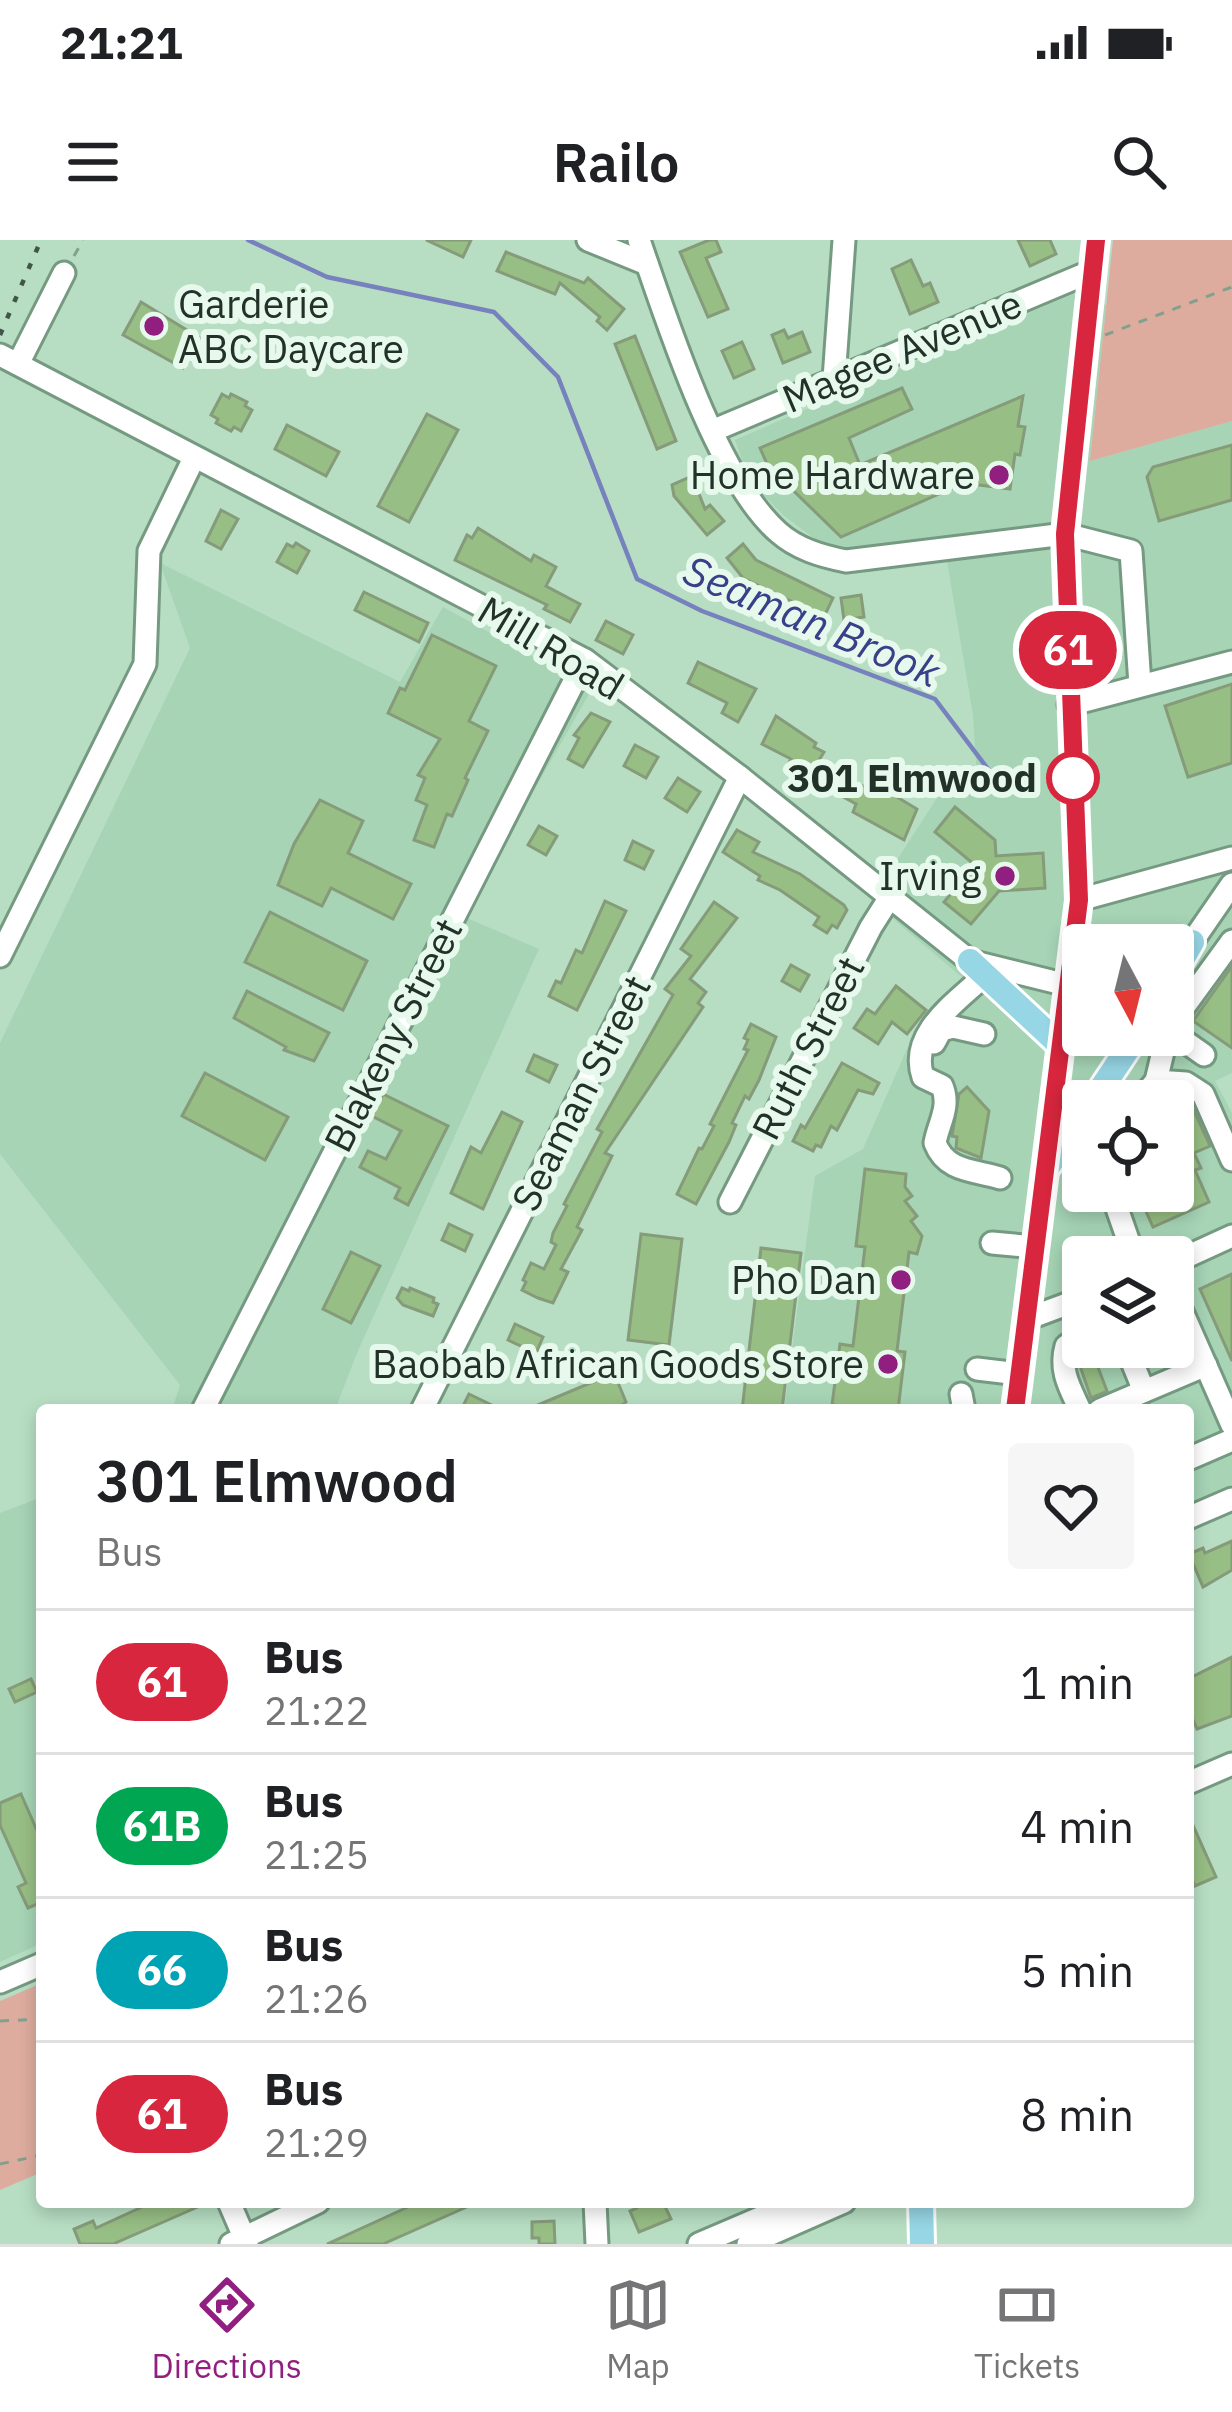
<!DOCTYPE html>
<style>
body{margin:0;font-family:"IBM Plex Sans",sans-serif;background:#f6f6f6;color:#202124;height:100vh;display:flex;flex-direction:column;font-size:45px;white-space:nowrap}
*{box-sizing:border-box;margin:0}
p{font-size:39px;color:#757577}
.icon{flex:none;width:66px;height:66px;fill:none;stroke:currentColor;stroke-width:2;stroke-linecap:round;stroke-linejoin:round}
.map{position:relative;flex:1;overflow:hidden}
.details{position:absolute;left:36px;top:1164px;width:1158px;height:804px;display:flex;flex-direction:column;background:#fff;border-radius:12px;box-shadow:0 6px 18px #0003}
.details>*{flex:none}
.badge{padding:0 24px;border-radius:39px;font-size:42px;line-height:78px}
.needle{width:78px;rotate:173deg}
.tools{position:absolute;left:1062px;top:684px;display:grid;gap:24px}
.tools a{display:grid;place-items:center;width:132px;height:132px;border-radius:12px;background:#fff;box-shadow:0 6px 18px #0003;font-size:60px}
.map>.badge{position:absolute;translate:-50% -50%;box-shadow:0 0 0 6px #fff}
.round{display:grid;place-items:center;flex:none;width:126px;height:126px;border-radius:12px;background:#f6f6f6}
.summary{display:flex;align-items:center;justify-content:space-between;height:204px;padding:0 60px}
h1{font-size:57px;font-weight:600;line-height:90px}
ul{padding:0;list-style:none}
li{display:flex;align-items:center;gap:36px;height:144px;padding:0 60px;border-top:3px solid #e0e0e0}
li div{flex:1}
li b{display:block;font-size:45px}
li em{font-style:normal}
li .badge{min-width:132px;font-weight:700;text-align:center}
.status{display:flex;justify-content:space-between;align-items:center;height:84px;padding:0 60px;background:#fff;direction:ltr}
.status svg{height:33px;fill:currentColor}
header{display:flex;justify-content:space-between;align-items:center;height:156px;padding:0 60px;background:#fff;font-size:54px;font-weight:600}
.menu{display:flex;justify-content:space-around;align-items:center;height:168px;border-top:3px solid #e0e0e0;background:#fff;font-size:33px;color:#757577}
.menu a{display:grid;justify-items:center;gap:6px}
.menu .on{color:#911f7f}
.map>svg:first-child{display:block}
.built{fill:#a6d4b5;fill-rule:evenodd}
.green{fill:#deac9f}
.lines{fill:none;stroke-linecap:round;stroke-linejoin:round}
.stream{stroke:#7681bd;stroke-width:4.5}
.building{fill:#97be84;stroke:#859b7a;stroke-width:3}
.minor-casing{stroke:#759a81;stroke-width:27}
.major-casing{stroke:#fff;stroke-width:30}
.path{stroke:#82a18c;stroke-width:3;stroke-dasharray:9 9;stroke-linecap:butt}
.minor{stroke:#fff;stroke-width:21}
.major{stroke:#97d6e5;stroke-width:24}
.rail{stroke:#415649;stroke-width:4.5;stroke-dasharray:6 12;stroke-linecap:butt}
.line-casing{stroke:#fff;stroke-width:27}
.line{stroke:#d7263d;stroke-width:18}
.poi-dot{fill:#911f7f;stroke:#e6f9ec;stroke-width:4.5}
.stop-dot{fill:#fff;stroke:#d7263d;stroke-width:6}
.labels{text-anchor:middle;stroke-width:12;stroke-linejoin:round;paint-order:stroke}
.poi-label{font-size:39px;fill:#223228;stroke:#e6f9ec;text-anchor:end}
.street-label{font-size:39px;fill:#223228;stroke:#e6f9ec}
.stop-label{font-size:39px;font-weight:bold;fill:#223228;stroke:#e6f9ec;text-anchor:end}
.water-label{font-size:42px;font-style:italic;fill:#39408a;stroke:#e6f9ec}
</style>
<div class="status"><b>21:21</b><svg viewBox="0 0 49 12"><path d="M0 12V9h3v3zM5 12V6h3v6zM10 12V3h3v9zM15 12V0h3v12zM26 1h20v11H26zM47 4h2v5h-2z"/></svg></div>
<header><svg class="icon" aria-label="menu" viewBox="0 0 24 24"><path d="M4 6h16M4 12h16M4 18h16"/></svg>Railo<svg class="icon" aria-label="search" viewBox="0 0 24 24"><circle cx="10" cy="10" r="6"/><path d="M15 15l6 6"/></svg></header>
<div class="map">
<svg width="1232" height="2004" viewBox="0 0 1232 2004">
<rect width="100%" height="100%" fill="#b7dec3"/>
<g class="built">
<path d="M1073,54l33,11 -16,156 142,-40v652l-17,8 17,32v371l-44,19v-93h-404l31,-234 48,-27 48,-109 54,-60 -94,-80 75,-116 31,-5 -4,-64 -30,-177 -87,13 -41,-12 -32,-24 -34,-35 -14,-40zM1083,705h90v90h-90zM1083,861h90v90h-90zM1083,1017h90v90h-90z"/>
<path d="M160,323l240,119 43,-75 149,82 -130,227 77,33 -182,404 -22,57h-163l8,-25 -180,-231v-111l190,-395z"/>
<path d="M42,1257v446l-42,19v-449z"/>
</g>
<g class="green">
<path d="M1113,0h119v181l-142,40z"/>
<path d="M42,1743v189l-42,18v-189z"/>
</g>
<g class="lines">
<path class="stream" d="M248,0l79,37 167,35 64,65 79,202 65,32 233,88 59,78"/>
</g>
<g class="building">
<path d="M426,0h45l-8,17z"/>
<path d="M709,0h7l5,12 -15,6 22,51 -20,8 -28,-65z"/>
<path d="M1018,0h32l6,14 -26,12z"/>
<path d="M506,12l78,31 4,-5 36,31 -17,21 -10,-9 3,-4 -40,-34 -5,11 -58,-23z"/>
<path d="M911,20l12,26 7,-3 8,19 -28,12 -18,-45z"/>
<path d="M141,62l59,36 -17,30 -60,-33z"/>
<path d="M784,90l4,8 14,-6 8,20 -27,11 -11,-28z"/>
<path d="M635,96l41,105 -19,8 -42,-105z"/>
<path d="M742,102l12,27 -20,9 -12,-27z"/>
<path d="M902,148l10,21 -63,29 11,27 163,-69 -5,30 7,1 -5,28 -5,-1 -5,35 -46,-6 -123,54 -73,-71 -8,-18z"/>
<path d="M222,154l7,4 2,-4 16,8 -2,4 7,4 -11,21 -7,-4 -3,4 -15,-8 2,-4 -7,-4z"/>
<path d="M427,174l31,16 -49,92 -31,-16z"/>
<path d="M287,185l52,27 -13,24 -51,-27z"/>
<path d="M1232,205v55l-73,21 -12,-44 6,-10z"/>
<path d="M692,236l13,33 5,-4 14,16 -17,14 -33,-39 -2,-11z"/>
<path d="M221,270l17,9 -17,30 -15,-8z"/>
<path d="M478,288l53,33 3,-6 22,12 -10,19 34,18 -10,18 -26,-13 3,-4 -92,-45 12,-25 5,3z"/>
<path d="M296,303l13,8 -12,22 -20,-11 10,-18 6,3z"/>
<path d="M743,304l13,16 77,38 -9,19 -81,-39 -16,-20z"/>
<path d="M364,352l64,31 -9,19 -64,-32z"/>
<path d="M861,355l3,22 -20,3 -3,-22z"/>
<path d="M606,381l27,14 -10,19 -27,-14z"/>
<path d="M432,395l64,31 -27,55 19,10 -23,47 3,2 -16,36 -5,-2 -13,33 -20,-7 13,-35 -11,-5 9,-22 -7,-3 22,-36 -52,-26 12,-25 5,2z"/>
<path d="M698,422l58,27 -18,33 -16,-9 5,-10 -39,-20z"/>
<path d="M1232,444v79l-44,14 -23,-71z"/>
<path d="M591,473l19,9 -27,45 -15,-8 11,-21 -5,-3z"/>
<path d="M776,476l40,27 -2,4 10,5 -6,10 47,25 10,-18 19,11 -7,11 30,18 -13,31 -51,-28 3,-8 -69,-38 4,-7 -29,-15z"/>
<path d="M635,505l23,12 -12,21 -22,-12z"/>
<path d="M678,538l22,14 -13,20 -22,-14z"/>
<path d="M320,560l43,21 -15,32 63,31 -18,35 -62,-31 -9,18 -44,-21 16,-41z"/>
<path d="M955,567l40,33 1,16 47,-3 2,35 -46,3 -28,33 -27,-22 31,-37 -40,-33z"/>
<path d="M539,586l18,10 -11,19 -18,-10z"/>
<path d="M737,590l22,12 -6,10 47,22 44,31 3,5 -10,18 -5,-3 -5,8 -13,-8 5,-8 -39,-27 -22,-10 2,-4 -37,-24z"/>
<path d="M633,601l20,10 -9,18 -19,-9z"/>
<path d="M605,661l21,10 -49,99 -28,-14 7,-15 5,2 15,-33 6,3z"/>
<path d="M714,662l23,16 -47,61 16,13 -8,11 5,4 -98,146 7,3 -35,71 5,3 -21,39 7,3 -15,31 -15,-5 -16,-8 4,-8 -3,-2 8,-17 13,6 12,-24 -5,-3 2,-9 14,-27 -3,-2 38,-72 -5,-3 76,-134 -8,-6 26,-33 -10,-7z"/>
<path d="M270,672l97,49 -24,49 -98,-48z"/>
<path d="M791,725l18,10 -9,16 -18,-10z"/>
<path d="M1232,726v82l-39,-27z"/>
<path d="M896,746l30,24 -19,24 -15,-12 -14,22 -24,-16 13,-19 8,5z"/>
<path d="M247,751l82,42 -15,28 -30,-11 2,-3 -52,-29z"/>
<path d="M751,784l25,13 -17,43 -10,19 -4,-3 -13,27 4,2 -7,17 -33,62 -19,-10 22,-46 3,1 12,-23 -4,-2 38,-74 -4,-1 4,-9 -4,-2z"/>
<path d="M534,815l23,10 -8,17 -22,-11z"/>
<path d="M842,823l37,20 -6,11 -15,-4 -21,40 -6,-4 -10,21 -5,-2 -3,6 -20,-10 8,-16 4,3z"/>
<path d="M205,833l83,44 -23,43 -83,-44z"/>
<path d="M967,847l22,24 -8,47 -25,-10 1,-11 -5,-1 7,-42z"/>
<path d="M383,854l65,32 -40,79 -13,-7 5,-10 -40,-21 8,-16 18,8 15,-28 -29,-15z"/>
<path d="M1185,860l6,4 19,42 -16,7 7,15 -6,2 14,32 -56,25 -14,-31 11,-5h23v-86z"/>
<path d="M502,872l20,10 -39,87 -32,-16 20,-46 10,6z"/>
<path d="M865,929l41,5 -1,13 7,9 -7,5 12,15 -6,5 11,15 -5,18 -8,-2 -12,99 8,1 -7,58 -66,-5 8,-61 13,2 12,-99 -9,-1z"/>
<path d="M449,984l23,11 -7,16 -23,-11z"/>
<path d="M641,994l41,5 -13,106 -41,-5z"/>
<path d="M761,1008l40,5 -19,157h-40z"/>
<path d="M351,1012l29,14 -29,57 -28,-14z"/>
<path d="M1232,1034v87l-32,-72z"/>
<path d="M402,1048l7,3 1,-3 24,10 -1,4 5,2 -5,12 -30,-11 -6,-7z"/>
<path d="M515,1084l28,13 -7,16 -28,-13z"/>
<path d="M1091,1109l16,42 -16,7 -12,-35 1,-8z"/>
<path d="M614,1133l12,29 -5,4 -11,4h-84z"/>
<path d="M469,1154l33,16h-41z"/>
<path d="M1232,1301v29l-29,17 -14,-33 14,-6 2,5z"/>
<path d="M1232,1417v59l-35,13 -9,-21v-29z"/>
<path d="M31,1439l6,13 -22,10 -6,-13z"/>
<path d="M21,1554l21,48v60l-14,6 -10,-21 8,-4 -26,-58v-22z"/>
<path d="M1188,1574l28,63 -21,9 -7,-16z"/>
<path d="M153,1962h56l-96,42h-33l-6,-15 19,-8 3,7z"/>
<path d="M419,1962h59l-95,42h-56z"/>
<path d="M635,1962h28l8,17 -32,13 -9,-21 7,-3z"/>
<path d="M554,1981l1,23h-16v-6h-7v-16z"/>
</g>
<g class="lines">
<defs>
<g id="minor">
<path d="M588,0l59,24"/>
<path d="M639,0c28,81 77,237 139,292 19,17 43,24 68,29l219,-27 66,17 9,134"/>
<path d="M0,115l585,305 155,117 230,184 97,24 16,-1"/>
<path d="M18,124l46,-91"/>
<path d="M834,139l10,-139"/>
<path d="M712,191l380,-160"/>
<path d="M1069,465l163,-43"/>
<path d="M1079,660l153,-42"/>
<path d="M1181,708l11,-6 40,-58"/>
<path d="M0,716l145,-292 4,-113 45,-93"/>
<path d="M985,735c-28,27 -77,58 -62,102l19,9c9,21 -4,38 -7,57 11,29 39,27 65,35"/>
<path d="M1173,782l59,-81"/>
<path d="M1173,793l31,22"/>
<path d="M934,803l7,-13 12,-3 31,7"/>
<path d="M1156,841l30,2 17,11 29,66"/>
<path d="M1139,861l17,-20 11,-46"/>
<path d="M1111,951l23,66"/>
<path d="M730,962l141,-275 19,-30"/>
<path d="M992,1003l44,4"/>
<path d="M1173,1023l59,-27"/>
<path d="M1173,1051l59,134"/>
<path d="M1027,1079l56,-21"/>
<path d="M1126,1107l18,44"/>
<path d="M977,1129l42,5"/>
<path d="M961,1154l3,16"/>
<path d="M203,1170l382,-750"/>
<path d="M422,1170l318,-633"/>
<path d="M1080,1170c-10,-22 -21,-39 -14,-64l17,-12"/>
<path d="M1100,1170l106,-45"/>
<path d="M1188,1219l44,-19"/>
<path d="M1188,1278l44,-19"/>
<path d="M1188,1543l44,-19"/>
<path d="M0,1742l42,-18"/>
<path d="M229,1962l18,42"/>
<path d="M595,1962l2,42"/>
<path d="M231,2004l87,-42"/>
<path d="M699,2004l98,-42"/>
<path d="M748,2004l96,-42"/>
</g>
<g id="major">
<path d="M970,721l90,84"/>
<path d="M1173,735l19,-33"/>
<path d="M1093,861l44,-66"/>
<path d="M1049,925l34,-49"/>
<path d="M1015,1170l64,-510 -14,-366 31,-294"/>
<path d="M921,1962l1,42"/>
</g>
</defs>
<use href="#minor" class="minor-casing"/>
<use href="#major" class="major-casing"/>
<g class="path">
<path d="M74,16l9,-16"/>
<path d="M1105,95l127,-48"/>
<path d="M0,1781l42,-2"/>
<path d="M0,1924l42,-9"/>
</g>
<use href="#minor" class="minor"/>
<use href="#major" class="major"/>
<path class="rail" d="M0,95l41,-95"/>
</g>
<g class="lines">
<defs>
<path id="line" d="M1015,1170l64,-510 -14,-366 31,-294"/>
</defs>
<use href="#line" class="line-casing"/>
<use href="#line" class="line"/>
</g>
<g class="poi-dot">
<circle cx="154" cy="86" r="12"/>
<circle cx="999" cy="235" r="12"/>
<circle cx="1005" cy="636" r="12"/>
<circle cx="901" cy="1040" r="12"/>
<circle cx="888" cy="1124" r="12"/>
</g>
<circle class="stop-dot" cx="1073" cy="538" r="24"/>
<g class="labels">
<g class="poi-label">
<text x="178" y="78" text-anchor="start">Garderie<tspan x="178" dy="45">ABC Daycare</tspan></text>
<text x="975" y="249">Home Hardware</text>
<text x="981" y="650">Irving</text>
<text x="877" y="1054">Pho Dan</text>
<text x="864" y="1138">Baobab African Goods Store</text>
</g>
<g class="street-label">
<text transform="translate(902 111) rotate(-23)" y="14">Magee Avenue</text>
<text transform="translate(551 408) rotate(31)" y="14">Mill Road</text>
<text transform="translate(393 795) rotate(-63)" y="14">Blakeny Street</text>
<text transform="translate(808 808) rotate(-63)" y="14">Ruth Street</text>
<text transform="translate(581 853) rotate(-63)" y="14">Seaman Street</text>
</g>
<g class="stop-label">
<text x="1037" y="552">301 Elmwood</text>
</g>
<g class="water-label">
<text transform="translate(812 381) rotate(23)" y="15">Seaman Brook</text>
</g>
</g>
</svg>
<div class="tools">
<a><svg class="needle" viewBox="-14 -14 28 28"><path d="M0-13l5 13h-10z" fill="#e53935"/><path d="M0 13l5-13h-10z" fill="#757577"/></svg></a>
<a><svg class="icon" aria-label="locate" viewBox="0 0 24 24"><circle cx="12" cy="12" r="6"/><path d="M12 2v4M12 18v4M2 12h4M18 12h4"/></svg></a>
<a><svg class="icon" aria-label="layers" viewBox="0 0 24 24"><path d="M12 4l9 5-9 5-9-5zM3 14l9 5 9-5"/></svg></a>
</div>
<b class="badge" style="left:1068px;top:410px;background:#d7263d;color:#fff">61</b>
<section class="details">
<div class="summary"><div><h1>301 Elmwood</h1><p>Bus</p></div><a class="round"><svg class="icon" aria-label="heart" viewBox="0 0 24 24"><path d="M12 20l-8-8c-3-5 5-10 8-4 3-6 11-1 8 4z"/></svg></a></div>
<ul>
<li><span class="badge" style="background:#d7263d;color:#fff">61</span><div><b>Bus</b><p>21:22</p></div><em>1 min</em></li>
<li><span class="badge" style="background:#00a651;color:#fff">61B</span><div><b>Bus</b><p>21:25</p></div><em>4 min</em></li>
<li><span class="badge" style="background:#00a3b4;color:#fff">66</span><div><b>Bus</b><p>21:26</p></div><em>5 min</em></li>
<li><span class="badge" style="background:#d7263d;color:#fff">61</span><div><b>Bus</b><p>21:29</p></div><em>8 min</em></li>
</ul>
</section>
</div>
<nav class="menu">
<a class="on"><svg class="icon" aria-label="directions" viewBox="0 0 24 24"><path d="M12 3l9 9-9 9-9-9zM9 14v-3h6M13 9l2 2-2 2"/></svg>Directions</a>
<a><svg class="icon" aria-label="map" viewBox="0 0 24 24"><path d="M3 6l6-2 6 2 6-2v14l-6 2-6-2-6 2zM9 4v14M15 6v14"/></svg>Map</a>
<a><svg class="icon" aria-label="tickets" viewBox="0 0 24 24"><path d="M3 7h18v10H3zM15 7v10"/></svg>Tickets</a>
</nav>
